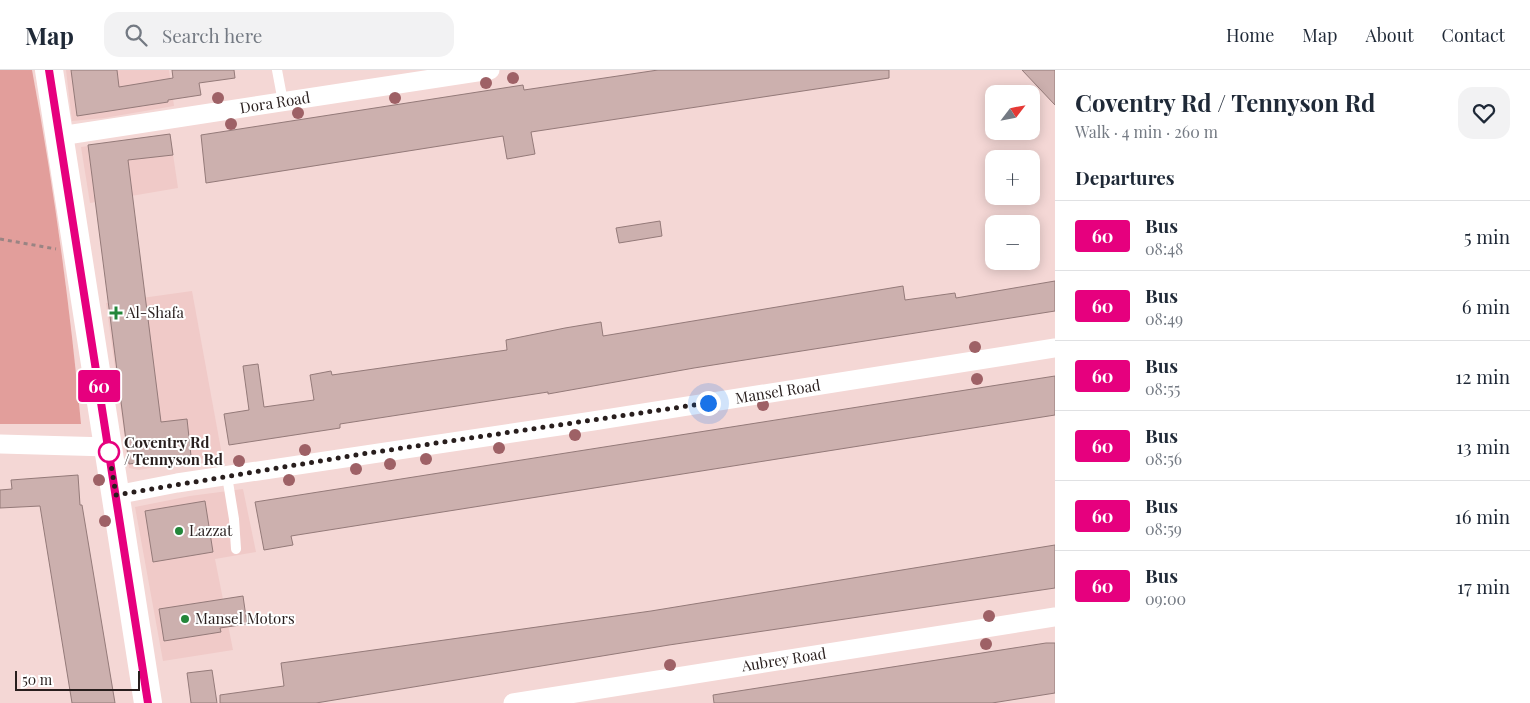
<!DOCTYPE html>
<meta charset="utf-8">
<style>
body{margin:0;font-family:"Playfair Display",serif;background:#f2f2f3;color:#1f2937;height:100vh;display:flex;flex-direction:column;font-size:19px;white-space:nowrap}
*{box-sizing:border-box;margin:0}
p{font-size:16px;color:#747a83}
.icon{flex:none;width:28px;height:28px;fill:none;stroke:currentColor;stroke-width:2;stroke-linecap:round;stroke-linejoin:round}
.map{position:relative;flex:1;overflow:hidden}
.details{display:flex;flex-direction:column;background:#fff;width:475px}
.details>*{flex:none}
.badge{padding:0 10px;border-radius:4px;font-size:18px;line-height:32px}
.needle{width:32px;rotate:58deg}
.fabs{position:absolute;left:985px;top:15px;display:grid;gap:10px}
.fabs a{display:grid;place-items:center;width:55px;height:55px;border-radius:10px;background:#fff;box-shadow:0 2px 12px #0003;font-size:25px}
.scale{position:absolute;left:15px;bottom:12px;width:125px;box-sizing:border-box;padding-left:5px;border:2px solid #281e1d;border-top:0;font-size:14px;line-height:18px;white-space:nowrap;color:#281e1d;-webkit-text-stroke:4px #fff;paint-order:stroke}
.you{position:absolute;width:25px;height:25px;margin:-12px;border:4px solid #fff;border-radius:50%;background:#1a73e8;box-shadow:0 0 0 8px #1a73e833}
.map>.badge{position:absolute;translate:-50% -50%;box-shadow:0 0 0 2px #fff}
h2{padding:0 20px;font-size:19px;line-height:45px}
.round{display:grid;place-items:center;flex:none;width:52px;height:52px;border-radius:15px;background:#f2f2f3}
.headline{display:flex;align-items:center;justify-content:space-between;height:85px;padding:0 20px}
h1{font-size:24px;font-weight:700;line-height:38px}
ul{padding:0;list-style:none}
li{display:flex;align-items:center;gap:15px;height:70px;padding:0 20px;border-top:1px solid #e0e1e3}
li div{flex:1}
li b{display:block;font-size:19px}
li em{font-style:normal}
li .badge{min-width:55px;font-weight:700;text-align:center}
header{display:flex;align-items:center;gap:30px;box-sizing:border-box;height:70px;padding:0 25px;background:#fff;border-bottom:1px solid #e0e1e3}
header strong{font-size:24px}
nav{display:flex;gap:28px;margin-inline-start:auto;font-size:18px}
.search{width:350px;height:45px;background:#f2f2f3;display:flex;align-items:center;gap:12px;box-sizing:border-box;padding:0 18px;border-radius:15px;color:#747a83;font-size:19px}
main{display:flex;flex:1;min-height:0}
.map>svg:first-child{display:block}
.built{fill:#f0cac8}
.green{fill:#e29e9b}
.building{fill:#ccb0ae;stroke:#947a79}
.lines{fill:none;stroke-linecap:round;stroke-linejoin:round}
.path{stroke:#998483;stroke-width:3;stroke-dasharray:4 4;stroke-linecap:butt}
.lane{stroke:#fff;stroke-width:10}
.street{stroke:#fff;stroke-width:19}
.secondary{stroke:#fff;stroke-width:28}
.tree{fill:#9e6166}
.line-casing{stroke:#fff;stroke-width:11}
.line{stroke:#e6007e;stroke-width:8}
.walk{stroke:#281e1d;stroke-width:5;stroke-dasharray:0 9}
.poi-dot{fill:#23863a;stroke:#fff;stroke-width:2}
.stop-dot{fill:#fff;stroke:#e6007e;stroke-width:2.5}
.labels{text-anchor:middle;stroke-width:4;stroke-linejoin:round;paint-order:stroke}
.street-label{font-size:15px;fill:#281e1d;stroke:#fff}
.poi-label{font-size:15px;fill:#281e1d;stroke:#fff;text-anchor:start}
.stop-label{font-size:15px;font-weight:bold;fill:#281e1d;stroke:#fff;text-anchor:start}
</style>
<header>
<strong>Map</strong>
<div class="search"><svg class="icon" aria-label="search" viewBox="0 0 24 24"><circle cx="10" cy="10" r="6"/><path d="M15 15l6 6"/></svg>Search here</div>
<nav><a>Home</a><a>Map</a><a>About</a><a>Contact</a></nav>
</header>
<main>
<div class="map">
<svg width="1055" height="633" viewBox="0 0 1055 633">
<rect width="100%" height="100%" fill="#f4d7d5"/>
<g class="built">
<path d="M66,0h103l5,36 -70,12 -32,3z"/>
<path d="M170,64l8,54 -88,15 -9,-56z"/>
<path d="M192,221l30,164 -83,15 -10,-2 -23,-165z"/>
<path d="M243,419l13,63 -41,7 18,91 -70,11 -28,-154 55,-11z"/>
</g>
<path class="green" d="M0,0h32c22,117 38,236 49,354h-81z"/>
<g class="building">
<path d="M71,0h46l2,17 54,-9 -1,-8h62l1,8 -36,5 2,12 -33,5v2l-91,14z"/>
<path d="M658,0h231v8l-358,54 4,22 -28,5 -4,-23 -297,47 -5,-48 322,-50 1,5z"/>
<path d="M1022,0h33v35z"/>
<path d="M170,64l3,21 -45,5 33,262 26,-3 4,37 -62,8 -41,-319z"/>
<path d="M660,151l2,15 -43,7 -3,-15z"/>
<path d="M1055,211v30l-361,57 -146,26v-2l-208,32v4l-111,17 -5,-31 25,-4 -6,-44 15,-2 6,43 50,-7 -4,-25 21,-4 1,4 175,-25 -1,-10 59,-12 36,-6 2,14 300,-50 2,14 50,-7 1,5z"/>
<path d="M1055,306v39l-764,121 2,9 -29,5 -9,-48z"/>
<path d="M78,405l2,30h2l33,198h-43l-32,-197 -40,2v-18l12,-1 -1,-9z"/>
<path d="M205,431l8,51 -60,10 -8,-51z"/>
<path d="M1055,475v43l-386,57 -353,58h-96v-8l64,-9 -3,-23 370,-52z"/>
<path d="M243,526l4,28 -27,4 1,4 -57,9 -5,-32z"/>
<path d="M1046,573h9v50l-63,10h-278l-1,-8z"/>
<path d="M212,600l5,33h-26l-4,-30z"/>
</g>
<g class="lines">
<path class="path" d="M0,169l56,10"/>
<g class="lane">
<path d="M277,0l6,32"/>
<path d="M227,406l7,43 2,30"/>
</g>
<g class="street">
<path d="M60,66l430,-66"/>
<path d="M0,374l109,3"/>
<path d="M116,425l61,-12 416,-62 462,-73"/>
<path d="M513,633l542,-86"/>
</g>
<path class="secondary" d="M49,0l99,633"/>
</g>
<g class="tree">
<circle cx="513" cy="8" r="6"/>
<circle cx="486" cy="13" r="6"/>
<circle cx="218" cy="28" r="6"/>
<circle cx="395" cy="28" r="6"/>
<circle cx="298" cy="43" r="6"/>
<circle cx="231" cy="54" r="6"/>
<circle cx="975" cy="277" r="6"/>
<circle cx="977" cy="309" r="6"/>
<circle cx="763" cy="335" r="6"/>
<circle cx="575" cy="365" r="6"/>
<circle cx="499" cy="378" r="6"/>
<circle cx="305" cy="380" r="6"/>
<circle cx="426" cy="389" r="6"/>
<circle cx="239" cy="391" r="6"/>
<circle cx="390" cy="394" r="6"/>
<circle cx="356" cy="399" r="6"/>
<circle cx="99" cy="410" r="6"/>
<circle cx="289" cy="410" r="6"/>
<circle cx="105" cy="451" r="6"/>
<circle cx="989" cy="546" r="6"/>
<circle cx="986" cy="574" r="6"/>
<circle cx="670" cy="595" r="6"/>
</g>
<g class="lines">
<defs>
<path id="line" d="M49,0l99,633"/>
</defs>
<use href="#line" class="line-casing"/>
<use href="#line" class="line"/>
<path class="walk" d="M109,382l-1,-5 8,48 246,-41 346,-51"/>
</g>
<g class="poi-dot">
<path d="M113.5 235.5h5v5h5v5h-5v5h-5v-5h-5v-5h5z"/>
<circle cx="179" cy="461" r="5"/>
<circle cx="185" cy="549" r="5"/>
</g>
<circle class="stop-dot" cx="109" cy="382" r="10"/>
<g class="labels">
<g class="street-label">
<text transform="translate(275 33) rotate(-9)" y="5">Dora Road</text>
<text transform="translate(778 322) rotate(-9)" y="5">Mansel Road</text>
<text transform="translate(784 590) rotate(-9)" y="5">Aubrey Road</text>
</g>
<g class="poi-label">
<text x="126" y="248">Al-Shafa</text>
<text x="189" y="466">Lazzat</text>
<text x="195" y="554">Mansel Motors</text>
</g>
<g class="stop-label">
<text x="124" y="378">Coventry Rd<tspan x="124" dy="17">/ Tennyson Rd</tspan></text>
</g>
</g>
</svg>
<div class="fabs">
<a><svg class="needle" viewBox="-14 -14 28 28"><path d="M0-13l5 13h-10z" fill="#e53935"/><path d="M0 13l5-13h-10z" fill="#747a83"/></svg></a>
<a>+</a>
<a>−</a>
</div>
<div class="scale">50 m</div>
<div class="you" style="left:708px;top:333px"></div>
<b class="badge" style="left:99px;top:316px;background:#e6007e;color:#fff">60</b>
</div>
<section class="details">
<div class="headline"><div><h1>Coventry Rd / Tennyson Rd</h1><p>Walk · 4 min · 260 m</p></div><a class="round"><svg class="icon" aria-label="heart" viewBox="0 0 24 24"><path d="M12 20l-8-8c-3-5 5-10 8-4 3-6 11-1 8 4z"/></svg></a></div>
<h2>Departures</h2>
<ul>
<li><span class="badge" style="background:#e6007e;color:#fff">60</span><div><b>Bus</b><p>08:48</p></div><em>5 min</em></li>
<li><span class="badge" style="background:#e6007e;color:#fff">60</span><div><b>Bus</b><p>08:49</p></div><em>6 min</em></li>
<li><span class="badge" style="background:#e6007e;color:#fff">60</span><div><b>Bus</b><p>08:55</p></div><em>12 min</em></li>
<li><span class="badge" style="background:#e6007e;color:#fff">60</span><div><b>Bus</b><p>08:56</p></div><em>13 min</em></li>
<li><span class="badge" style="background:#e6007e;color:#fff">60</span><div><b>Bus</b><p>08:59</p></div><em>16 min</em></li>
<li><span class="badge" style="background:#e6007e;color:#fff">60</span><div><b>Bus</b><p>09:00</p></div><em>17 min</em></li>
</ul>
</section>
</main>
